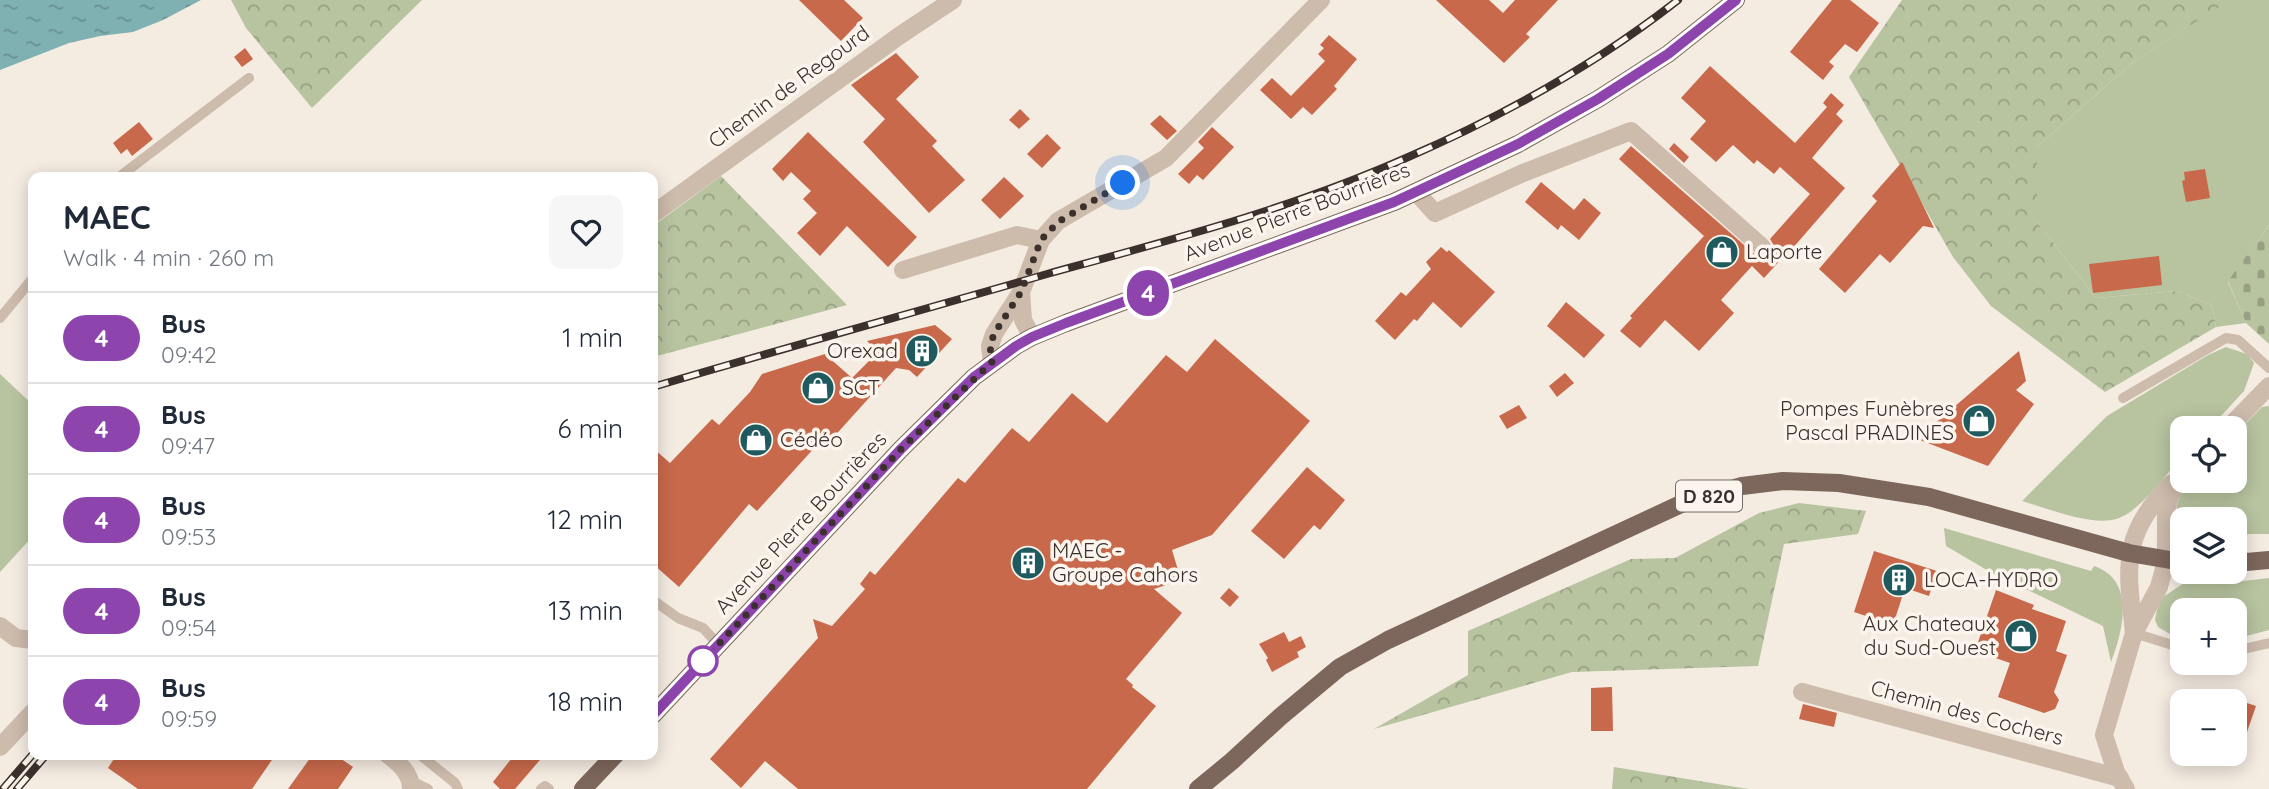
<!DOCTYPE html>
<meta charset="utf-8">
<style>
body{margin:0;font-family:Quicksand,sans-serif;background:#f6f6f7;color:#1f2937;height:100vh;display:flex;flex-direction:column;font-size:26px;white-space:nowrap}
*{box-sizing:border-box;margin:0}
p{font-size:23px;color:#747a83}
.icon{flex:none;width:38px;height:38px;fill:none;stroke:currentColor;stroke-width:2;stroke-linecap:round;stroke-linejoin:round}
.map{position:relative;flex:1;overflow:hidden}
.sheet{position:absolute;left:28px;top:172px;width:630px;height:588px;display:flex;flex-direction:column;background:#fff;border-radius:14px;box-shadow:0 4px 18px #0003}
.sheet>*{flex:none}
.badge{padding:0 14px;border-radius:23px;font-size:24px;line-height:46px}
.tools{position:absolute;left:2170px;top:416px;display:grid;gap:14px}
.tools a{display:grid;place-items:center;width:77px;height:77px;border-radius:14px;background:#fff;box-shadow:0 4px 18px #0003;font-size:35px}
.you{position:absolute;width:35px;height:35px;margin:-18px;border:5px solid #fff;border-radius:50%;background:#1a73e8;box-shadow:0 0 0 10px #1a73e833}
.map>.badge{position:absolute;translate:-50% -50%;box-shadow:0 0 0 4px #fff}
.round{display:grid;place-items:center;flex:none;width:74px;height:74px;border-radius:14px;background:#f6f6f7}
.overview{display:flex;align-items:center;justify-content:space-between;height:119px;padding:0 35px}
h1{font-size:33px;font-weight:700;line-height:52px}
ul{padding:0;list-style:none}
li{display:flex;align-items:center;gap:21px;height:91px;padding:0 35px;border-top:2px solid #e0e1e3}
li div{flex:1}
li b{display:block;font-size:26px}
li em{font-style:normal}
li .badge{min-width:77px;font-weight:700;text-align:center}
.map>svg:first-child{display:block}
.grass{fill:#b8c4a0}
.forest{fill:url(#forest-crowns)}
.cemetery{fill:url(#cemetery-stones)}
.water{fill:url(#water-ripples)}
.building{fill:#c8694b}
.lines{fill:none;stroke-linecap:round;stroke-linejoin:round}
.service{stroke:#cdbbac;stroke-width:10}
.minor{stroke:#cdbbac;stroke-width:18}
.primary{stroke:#7d675c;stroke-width:18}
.rail-casing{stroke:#3b302b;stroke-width:8}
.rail{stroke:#fbf5ee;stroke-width:5;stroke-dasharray:16;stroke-linecap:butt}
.line-casing{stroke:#fff;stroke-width:16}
.line{stroke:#8e44ad;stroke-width:10}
.walk{stroke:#3b302b;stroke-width:7;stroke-dasharray:0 12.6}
.stop-dot{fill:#fff;stroke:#8e44ad;stroke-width:3.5}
.labels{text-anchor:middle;stroke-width:7;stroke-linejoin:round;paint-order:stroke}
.shield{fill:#fbf5ee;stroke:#756b66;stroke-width:2}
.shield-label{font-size:19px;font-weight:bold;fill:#3b302b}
.street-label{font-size:21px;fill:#3b302b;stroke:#fbf5ee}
.poi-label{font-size:21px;fill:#3b302b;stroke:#fbf5ee;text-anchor:start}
</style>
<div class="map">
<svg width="2269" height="789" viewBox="0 0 2269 789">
<defs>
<pattern id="forest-crowns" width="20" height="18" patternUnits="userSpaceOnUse" patternTransform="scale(1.75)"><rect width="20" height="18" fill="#b8c4a0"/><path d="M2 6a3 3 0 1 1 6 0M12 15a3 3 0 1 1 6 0" fill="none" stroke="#97a083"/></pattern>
<pattern id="cemetery-stones" width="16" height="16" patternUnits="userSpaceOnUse" patternTransform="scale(1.75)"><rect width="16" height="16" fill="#b8c4a0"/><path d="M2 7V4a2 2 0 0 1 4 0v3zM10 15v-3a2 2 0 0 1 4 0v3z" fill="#97a083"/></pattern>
<pattern id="water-ripples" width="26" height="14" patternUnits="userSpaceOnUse" patternTransform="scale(1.75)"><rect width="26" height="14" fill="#7fb0b2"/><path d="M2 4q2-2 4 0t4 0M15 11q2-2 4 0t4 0" fill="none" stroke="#699091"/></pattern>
</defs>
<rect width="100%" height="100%" fill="#f4ebe1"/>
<g class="grass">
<path d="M2218,0h51v225l-41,57 18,41 -30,4 -4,-22 -35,-14 -81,7 -59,-76v-75l95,-84 91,-59z"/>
<path d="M2226,347l21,7 7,9 -10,28 -35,38h-27v28c-17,18 -41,53 -63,61 -24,10 -72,-10 -97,-17l85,-85 101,-61z"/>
<path d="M0,374l33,31v131l-33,36z"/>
<path d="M2269,406v128h-34v-14h-53v7c-11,-15 -3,-33 7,-46h46v-47l27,-27z"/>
<path d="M1944,528l147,43 3,-5c42,14 29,65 17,96l-8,-36 -111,-53 -46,-27z"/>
<path d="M2269,578v52l-34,9v-28h-53v30l-24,-14 -3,-7 2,-10 6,-13 24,-16 31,3z"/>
</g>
<g class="forest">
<path d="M231,0h191l-110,108 -66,-80z"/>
<path d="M1902,0h316l6,4 -92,59 -95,84v75l59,76 81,-7 35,14 4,22 -111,65 -114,-86 -38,-49 -104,-180z"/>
<path d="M721,176l126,129 -194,52v-131z"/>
<path d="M1799,503l67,8 -8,23 -74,10 -26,122 -186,6 -198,57 94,-54v-44l163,-72 44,-1 84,-45z"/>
<path d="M1614,767l128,21 8,1h-138z"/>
</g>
<path class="cemetery" d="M2269,225v119l-23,-21 -18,-42z"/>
<path class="water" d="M0,0h201l-38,20 -30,12 -33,4 -31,7 -69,27z"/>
<g class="building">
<path d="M799,0h45l19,18 -22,23z"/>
<path d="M1436,0h53l14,13 12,-13h43l-32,34 4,3 -26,26z"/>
<path d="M1832,0h18l29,23 -22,29 -12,-8 -16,18 5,4 -11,14 -33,-28z"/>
<path d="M1329,35l28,24 -23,27 3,3 -25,26 -9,-8 -12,12 -31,-29 12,-12 19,18 34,-35 -7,-7 6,-6 -4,-3z"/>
<path d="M245,48l8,11 -11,8 -8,-10z"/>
<path d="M896,53l23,24 -23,22 41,42 -5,5 33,34 -36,33 -66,-71 22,-23 -34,-34z"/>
<path d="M1710,66l85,77 32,-36 -4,-4 8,-10 13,12 -8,9 7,7 -31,37 33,30 -60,69 -1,-1 -20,22 -12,-12 -31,34 13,13 -35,38 -34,-31 -25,28 -20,-17 12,-13 -2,-2 74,-80 -85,-77 12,-13 128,112 7,-1 5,-3 2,-10 -3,-5 40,-45 -30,-27 -6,7 -17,-14 -3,4 -21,-19 -17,17 -26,-23 16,-18 -25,-23z"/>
<path d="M1020,109l10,10 -11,10 -10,-9z"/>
<path d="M1160,115l17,16 -10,9 -17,-16z"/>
<path d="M139,122l14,17 -21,17 -5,-7 -6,5 -8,-11z"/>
<path d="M1212,127l22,20 -31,33 -6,-5 -8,9 -11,-10 26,-26 -6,-6z"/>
<path d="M808,132l109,105 -29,30 -41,-41 -27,30 -23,-23 20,-20 -14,-14 8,-8 -20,-19 -8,9 -11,-12z"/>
<path d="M1047,134l14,14 -19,20 -15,-14z"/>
<path d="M1674,143l15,14 -5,6 -15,-14z"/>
<path d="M1902,162l32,66 -11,-2 -33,37 -10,-9 -35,39 -26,-24 58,-68 -5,-5z"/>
<path d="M2205,169l5,29 -24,4 -4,-21 3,-1 -1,-8z"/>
<path d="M1004,177l20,19 -24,23 -19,-19z"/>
<path d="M1541,182l33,28 10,-12 17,15 -22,27 -18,-15 -3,5 -33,-28z"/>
<path d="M1441,247l6,5 2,-2 46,42 -34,36 -28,-26 -16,19 -3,-2 -19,21 -20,-19 26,-29 5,4 25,-27 -5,-7z"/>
<path d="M2159,256l3,29 -69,8 -4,-29z"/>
<path d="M1566,302l39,33 -21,23 -37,-32z"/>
<path d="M935,325l17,14 -35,38 -8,-7 -13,-2 -65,72 -5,-5 -69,76 -8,-7 -70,83 -26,-23v-116l17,15 42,-44 7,6 31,-33 12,-18 63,-20 27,24 26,-26 -11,-11z"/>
<path d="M1215,339l95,82 -98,114 -40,15 9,30 -27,9 28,24 -56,66 7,6 -1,2 24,19 -69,83h-289l-33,-28 -24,27 -31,-29 108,-121 -5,-19 19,7 33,-37 -5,-5 10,-13 5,4 83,-97 7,5 47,-55 17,14 43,-49 35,30 59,-68 21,17z"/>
<path d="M2019,351l7,30 -10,9 18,14 -46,62 -71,-27z"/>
<path d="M1565,373l9,10 -17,14 -8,-11z"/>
<path d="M1519,405l8,13 -20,11 -8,-13z"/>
<path d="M1307,467l38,33 -25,30 -6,-5 -30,34 -33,-28z"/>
<path d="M1874,551l63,20 -8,25 -24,-8 -12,37 -39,-13z"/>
<path d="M1229,588l10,9 -9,10 -10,-9z"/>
<path d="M1996,590l38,15 -2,4 34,12 -10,30 11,4 -13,37 5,8 -4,9 -11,4 -46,-16 12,-34 -35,-12z"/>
<path d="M1284,632l5,10 12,-6 5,11 -9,5 2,5 -27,15 -6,-12 2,-2 -9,-14z"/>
<path d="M1612,687l1,44h-22v-43z"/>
<path d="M2235,699l21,7 -19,55h-2z"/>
<path d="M1803,704l34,9 -3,14 -35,-8z"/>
<path d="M117,754h159l-24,35h-114l-30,-21z"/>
<path d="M313,754h21l19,13 -15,22h-50z"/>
<path d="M515,754h30l-30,35h-15l-7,-7z"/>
</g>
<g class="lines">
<g class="service">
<path d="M119,177l130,-99"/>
<path d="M0,318l33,-40"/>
<path d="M2123,398l103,-60 12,2 31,28"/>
<path d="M653,600l25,18 25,10 15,16"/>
<path d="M2134,633l48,15"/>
<path d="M2235,651l34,-8"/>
<path d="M419,754l36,29 3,6"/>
<path d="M411,781l17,8"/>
<path d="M541,789l4,-3 4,3"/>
</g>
<g class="minor">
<path d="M1416,192l19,21 88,-40 108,-42 131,116"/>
<path d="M653,214l246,-178 54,-36"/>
<path d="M903,270l114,-35 24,5"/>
<path d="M1021,292l2,28 9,17"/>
<path d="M992,362l-2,-16 4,-12 27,-42 20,-52 17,-19 108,-63 155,-158"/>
<path d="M2227,429l42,-43"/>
<path d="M0,626l16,12 17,2"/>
<path d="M2134,633c-7,-66 -14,-99 38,-150"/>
<path d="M1802,692l318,86"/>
<path d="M0,747l33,-35"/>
<path d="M387,754c12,9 24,19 24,35"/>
<path d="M2126,789l-10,-17 -12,-37 30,-102 25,-46 7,-26v-48l4,-18 12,-18"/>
</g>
<g class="primary">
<path d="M2235,563l34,-3"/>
<path d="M653,715l248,-266 73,-72 42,-31 16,-9 34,-14 328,-121 124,-58 80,-45 70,-45 68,-54"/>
<path d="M583,789l33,-35"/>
<path d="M1198,789l34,-28 48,-44 60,-50 48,-27 293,-136 61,-18 41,-5 56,2 90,14 200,56 53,9"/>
</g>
<defs>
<g id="rail">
<path d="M653,387c131,-39 263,-75 394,-113 120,-33 244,-65 359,-116 97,-42 189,-93 272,-158"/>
<path d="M3,789l30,-35"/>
<path d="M17,789l30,-35"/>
</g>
</defs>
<use href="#rail" class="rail-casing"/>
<use href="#rail" class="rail"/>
</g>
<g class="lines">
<defs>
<path id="line" d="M653,715l248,-266 73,-72 42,-31 16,-9 34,-14 328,-121 124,-58 80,-45 70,-45 68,-54"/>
</defs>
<use href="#line" class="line-casing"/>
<use href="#line" class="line"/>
<path class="walk" d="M703,661l198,-212 91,-87 -2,-16 4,-12 27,-42 20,-52 17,-18 65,-39"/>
</g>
<defs>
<symbol id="shop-disc" viewBox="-11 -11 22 22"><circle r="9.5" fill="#1f5a5e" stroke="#fbf5ee"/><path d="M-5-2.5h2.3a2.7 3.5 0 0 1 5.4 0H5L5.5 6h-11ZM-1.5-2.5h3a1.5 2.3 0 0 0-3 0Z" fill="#fff"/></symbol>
<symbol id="building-disc" viewBox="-11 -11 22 22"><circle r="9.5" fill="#1f5a5e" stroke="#fbf5ee"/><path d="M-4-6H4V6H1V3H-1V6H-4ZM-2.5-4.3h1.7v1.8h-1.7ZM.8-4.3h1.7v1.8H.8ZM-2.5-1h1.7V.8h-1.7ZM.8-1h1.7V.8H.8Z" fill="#fff"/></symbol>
</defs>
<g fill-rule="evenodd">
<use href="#shop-disc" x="1703" y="233" width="38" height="38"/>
<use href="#building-disc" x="903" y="332" width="38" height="38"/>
<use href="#shop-disc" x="799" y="369" width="38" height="38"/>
<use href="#shop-disc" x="1960" y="402" width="38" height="38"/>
<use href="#shop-disc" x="737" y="421" width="38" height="38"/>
<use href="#building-disc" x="1009" y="544" width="38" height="38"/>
<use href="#building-disc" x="1880" y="561" width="38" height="38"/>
<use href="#shop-disc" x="2002" y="617" width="38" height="38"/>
</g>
<circle class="stop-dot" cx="703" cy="661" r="14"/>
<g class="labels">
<rect class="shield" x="1676" y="480.5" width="66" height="31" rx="5"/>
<g class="shield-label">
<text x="1709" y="503">D 820</text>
</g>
<g class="street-label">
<text transform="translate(789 87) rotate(-36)" y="7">Chemin de Regourd</text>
<text transform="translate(1297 212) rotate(-21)" y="7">Avenue Pierre Bourrières</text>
<text transform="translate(801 523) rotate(-47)" y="7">Avenue Pierre Bourrières</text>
<text transform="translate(1967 713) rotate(15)" y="7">Chemin des Cochers</text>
</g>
<g class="poi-label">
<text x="1746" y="259">Laporte</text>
<text x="898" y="358" text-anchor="end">Orexad</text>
<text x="842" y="395">SCT</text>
<text x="1954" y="416" text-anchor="end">Pompes Funèbres<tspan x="1954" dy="24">Pascal PRADINES</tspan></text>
<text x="780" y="447">Cédéo</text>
<text x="1052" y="558">MAEC -<tspan x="1052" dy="24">Groupe Cahors</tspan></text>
<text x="1924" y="587">LOCA-HYDRO</text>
<text x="1996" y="631" text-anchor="end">Aux Chateaux<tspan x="1996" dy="24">du Sud-Ouest</tspan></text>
</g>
</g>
</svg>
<div class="tools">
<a><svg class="icon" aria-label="locate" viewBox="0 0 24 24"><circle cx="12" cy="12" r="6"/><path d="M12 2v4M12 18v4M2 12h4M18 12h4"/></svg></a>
<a><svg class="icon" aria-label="layers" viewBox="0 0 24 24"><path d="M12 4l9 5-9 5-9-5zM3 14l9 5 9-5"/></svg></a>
<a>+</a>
<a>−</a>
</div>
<div class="you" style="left:1123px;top:183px"></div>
<b class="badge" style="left:1148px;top:293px;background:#8e44ad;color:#fff">4</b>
<section class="sheet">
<div class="overview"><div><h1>MAEC</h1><p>Walk · 4 min · 260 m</p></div><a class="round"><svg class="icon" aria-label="heart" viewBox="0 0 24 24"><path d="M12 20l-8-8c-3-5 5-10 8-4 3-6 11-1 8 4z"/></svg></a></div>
<ul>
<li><span class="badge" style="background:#8e44ad;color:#fff">4</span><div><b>Bus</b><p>09:42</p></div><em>1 min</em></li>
<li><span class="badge" style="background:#8e44ad;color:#fff">4</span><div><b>Bus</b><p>09:47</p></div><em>6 min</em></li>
<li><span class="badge" style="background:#8e44ad;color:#fff">4</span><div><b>Bus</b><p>09:53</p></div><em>12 min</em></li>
<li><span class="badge" style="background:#8e44ad;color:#fff">4</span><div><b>Bus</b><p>09:54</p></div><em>13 min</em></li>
<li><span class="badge" style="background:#8e44ad;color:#fff">4</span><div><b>Bus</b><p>09:59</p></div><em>18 min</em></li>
</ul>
</section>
</div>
